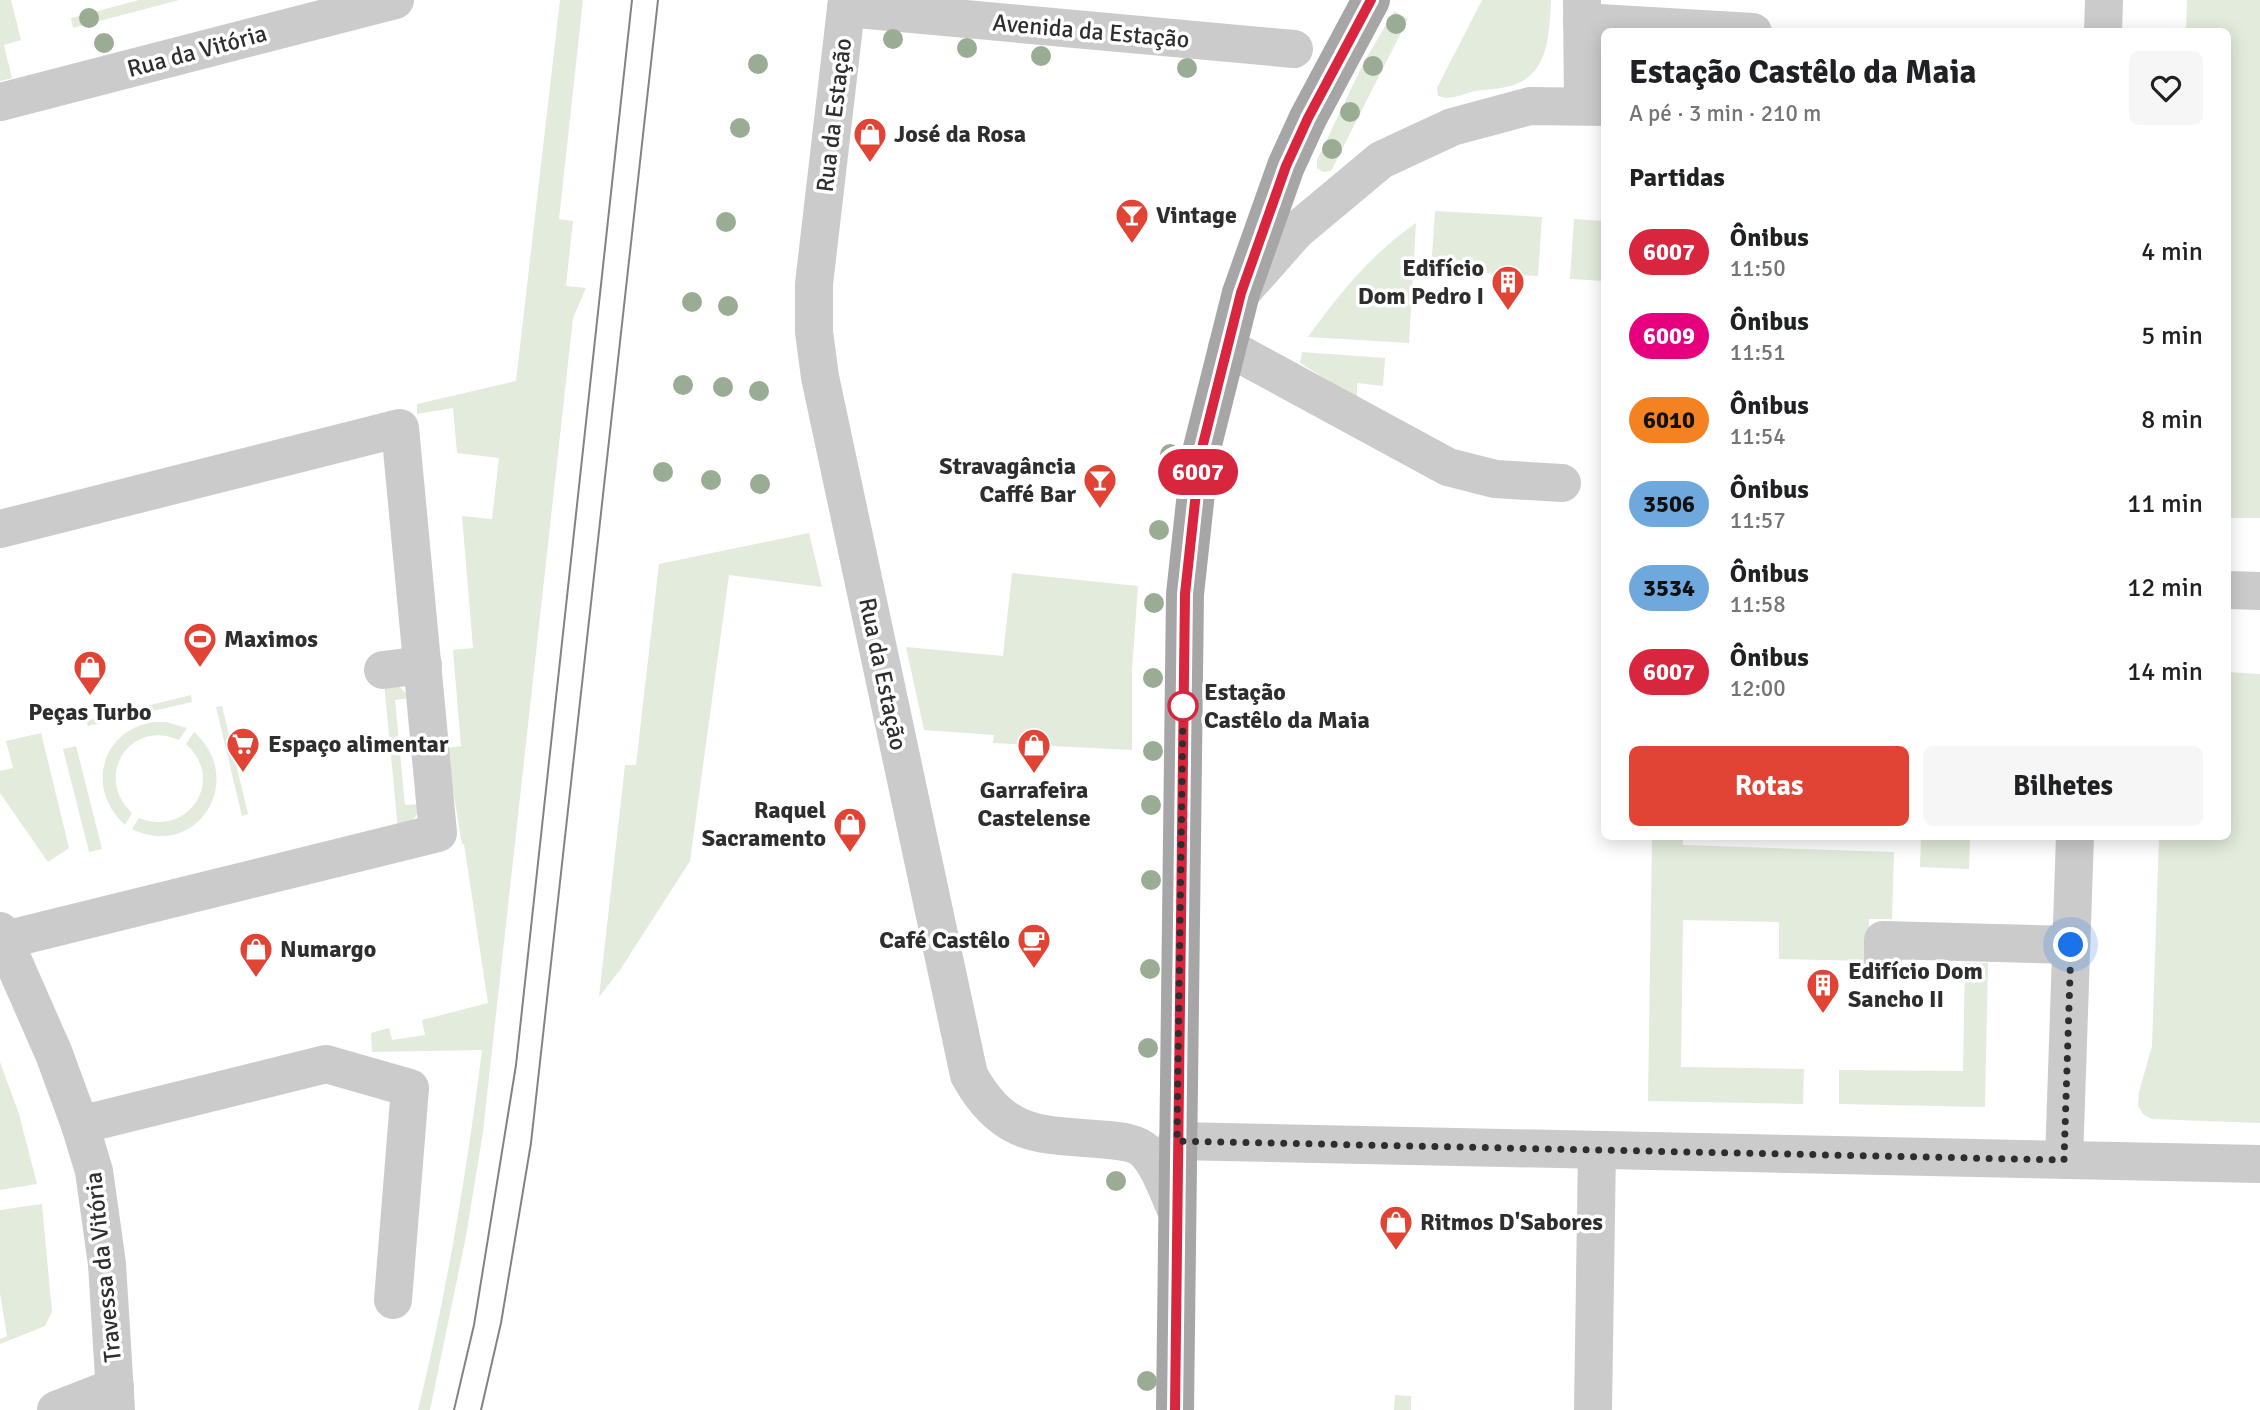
<!DOCTYPE html>
<html lang="pt">
<meta charset="utf-8">
<style>
body{margin:0;font-family:Signika,sans-serif;background:#f6f6f6;color:#202124;height:100vh;display:flex;flex-direction:column;font-size:26px;white-space:nowrap}
*{box-sizing:border-box;margin:0}
p{font-size:23px;color:#757577}
.icon{flex:none;width:38px;height:38px;fill:none;stroke:currentColor;stroke-width:2;stroke-linecap:round;stroke-linejoin:round}
.map{position:relative;flex:1;overflow:hidden}
.panel{position:absolute;left:1601px;top:28px;width:630px;height:812px;display:flex;flex-direction:column;background:#fff;border-radius:10px;box-shadow:0 4px 18px #0003}
.panel>*{flex:none}
.badge{padding:0 14px;border-radius:23px;font-size:24px;line-height:46px}
.you{position:absolute;width:35px;height:35px;margin:-18px;border:5px solid #fff;border-radius:50%;background:#1a73e8;box-shadow:0 0 0 10px #1a73e833}
.map>.badge{position:absolute;translate:-50% -50%;box-shadow:0 0 0 4px #fff}
h2{padding:0 28px;font-size:26px;line-height:63px}
.round{display:grid;place-items:center;flex:none;width:74px;height:74px;border-radius:10px;background:#f6f6f6}
.head{display:flex;align-items:center;justify-content:space-between;height:119px;padding:0 28px}
h1{font-size:33px;font-weight:700;line-height:52px}
.primary-button{display:flex;gap:14px;margin-top:auto;padding:14px 28px}
.primary-button a{flex:1;height:80px;border-radius:10px;background:#e14335;color:#fff;font-size:28px;font-weight:700;line-height:80px;text-align:center}
.primary-button a+a{background:#f6f6f6;color:#202124}
ul{padding:0;list-style:none}
li{display:flex;align-items:center;gap:21px;height:84px;padding:0 28px}
li div{flex:1}
li b{display:block;font-size:26px}
li em{font-style:normal}
li .badge{min-width:77px;font-weight:700;text-align:center}
.map>svg:first-child{display:block}
.green{fill:#e2ebdc}
.lines{fill:none;stroke-linecap:round;stroke-linejoin:round}
.minor{stroke:#cbcbcb;stroke-width:38}
.major{stroke:#a6a6a6;stroke-width:38}
.tram{stroke:#838383;stroke-width:2}
.tree{fill:#9bac94}
.line-casing{stroke:#fff;stroke-width:16}
.line{stroke:#d7263d;stroke-width:10}
.walk{stroke:#2e2e2e;stroke-width:7;stroke-dasharray:0 12.6}
.stop-dot{fill:#fff;stroke:#d7263d;stroke-width:3.5}
.labels{text-anchor:middle;stroke-width:7;stroke-linejoin:round;paint-order:stroke}
.street-label{font-size:24px;fill:#2e2e2e;stroke:#fff}
.poi-label{font-size:24px;font-weight:bold;fill:#2e2e2e;stroke:#fff;text-anchor:start}
.stop-label{font-size:24px;font-weight:bold;fill:#2e2e2e;stroke:#fff;text-anchor:start}
</style>
<div class="map">
<svg width="2260" height="1410" viewBox="0 0 2260 1410">
<rect width="100%" height="100%" fill="#fff"/>
<g class="green">
<path d="M0,0h11l10,40 -17,5 8,33 -12,3z"/>
<path d="M139,0h40l-106,28 -2,-10z"/>
<path d="M560,0h23l-24,219 14,2 -7,65 20,2 -13,30 -90,814 -17,104 -36,174h-12c29,-118 49,-239 64,-360l-110,2 -1,-19 18,-5 3,12 33,-5 -3,-15 66,-17 -24,-159h-2l-16,-96 15,-2 -8,-96 20,-2 -11,-132 30,3 7,-61 -42,-5 -4,-45 -36,6v-10l99,-23z"/>
<path d="M1482,0h69c-2,32 -1,72 -37,85 -12,4 -26,4 -39,6 -13,3 -24,10 -37,5l-1,-8z"/>
<path d="M2187,0h73v518h-32v-486l-42,-1z"/>
<path d="M1394,11l14,8 -77,152 -8,1 -6,-4v-8l47,-98z"/>
<path d="M1435,211l107,6 -4,59 -107,-6z"/>
<path d="M1574,219l31,2v60l-35,-2z"/>
<path d="M1416,223l-7,120 -101,-6c31,-43 64,-84 108,-114z"/>
<path d="M1302,352l83,6 -2,28 -26,-3v15l-57,-35z"/>
<path d="M809,533l13,54 -93,-12 -39,286 -70,109 -21,27 26,-232h11l23,-201z"/>
<path d="M1012,573l126,13 -6,84v80l-139,-7 1,-8 -70,-5 -18,-83 97,9z"/>
<path d="M2228,672l32,2v449l-108,-4 -8,-4 -6,-9 1,-14 13,-46 7,-209 69,-1z"/>
<path d="M384,683l15,3 11,12 -15,2 10,105 15,-1c-3,15 -8,18 -22,25z"/>
<path d="M191,695l1,7 -104,24 -2,-5z"/>
<path d="M222,706l26,108 -6,2 -26,-109z"/>
<path d="M154,722h12l21,6 -8,12c-49,-22 -86,37 -47,73l-7,12c-40,-36 -24,-95 29,-103z"/>
<path d="M194,732c54,48 2,129 -62,97l7,-11c50,20 87,-39 47,-74z"/>
<path d="M41,733l28,115 -21,14 -48,-69v-22l13,-3 -7,-27z"/>
<path d="M76,746l26,103 -13,3 -26,-103z"/>
<path d="M1652,837h31v8l211,7 -2,67h-23l-1,42 -89,-2v-37l-96,-2 -2,147 123,2 -1,35 -155,-3z"/>
<path d="M1921,837h49l-1,32 -49,-2z"/>
<path d="M1965,963h23l-3,144 -146,-3v-34l124,1z"/>
<path d="M0,1062l19,52 18,70 -37,6z"/>
<path d="M42,1204l10,108 -7,14 -45,18v-5l7,-3 -7,-43v-83z"/>
<path d="M1395,1395l16,1v14h-17z"/>
</g>
<g class="lines">
<g class="minor">
<path d="M847,0l-33,284v48l6,45 149,698c36,66 74,59 140,65 11,1 28,3 36,11 15,15 23,42 32,61"/>
<path d="M1582,0l1,106"/>
<path d="M846,8l448,41"/>
<path d="M1582,22l171,10"/>
<path d="M2103,32l1,-32"/>
<path d="M0,102l395,-102"/>
<path d="M1241,293l55,-62 85,-71 71,-33 78,-21 75,1"/>
<path d="M1227,347l221,120 47,12 67,4"/>
<path d="M0,529l400,-101 38,405 -433,107"/>
<path d="M2228,590l32,1"/>
<path d="M383,670l40,-5"/>
<path d="M0,931l54,123 26,71 14,46 13,93 9,146"/>
<path d="M1883,961v-21l188,5"/>
<path d="M80,1125l246,-61 84,24 -17,212"/>
<path d="M1177,1141l1083,23"/>
<path d="M2064,1160l11,-324"/>
<path d="M56,1410l59,-23"/>
<path d="M1593,1410l4,-260"/>
</g>
<path class="major" d="M1175,1410l10,-816 15,-138 41,-163 45,-127 22,-48 63,-118"/>
<g class="tram">
<path d="M454,1410l20,-85 42,-260 116,-1065"/>
<path d="M481,1410l20,-87 30,-180 127,-1143"/>
</g>
</g>
<g class="tree">
<circle cx="89" cy="18" r="10"/>
<circle cx="1396" cy="24" r="10"/>
<circle cx="893" cy="39" r="10"/>
<circle cx="104" cy="43" r="10"/>
<circle cx="967" cy="48" r="10"/>
<circle cx="1041" cy="56" r="10"/>
<circle cx="758" cy="64" r="10"/>
<circle cx="1373" cy="66" r="10"/>
<circle cx="1187" cy="68" r="10"/>
<circle cx="1350" cy="112" r="10"/>
<circle cx="740" cy="128" r="10"/>
<circle cx="1332" cy="149" r="10"/>
<circle cx="726" cy="222" r="10"/>
<circle cx="692" cy="302" r="10"/>
<circle cx="728" cy="306" r="10"/>
<circle cx="683" cy="385" r="10"/>
<circle cx="723" cy="387" r="10"/>
<circle cx="759" cy="391" r="10"/>
<circle cx="1170" cy="454" r="10"/>
<circle cx="663" cy="472" r="10"/>
<circle cx="711" cy="480" r="10"/>
<circle cx="760" cy="484" r="10"/>
<circle cx="1159" cy="530" r="10"/>
<circle cx="1154" cy="603" r="10"/>
<circle cx="1153" cy="678" r="10"/>
<circle cx="1153" cy="751" r="10"/>
<circle cx="1151" cy="805" r="10"/>
<circle cx="1151" cy="880" r="10"/>
<circle cx="1150" cy="969" r="10"/>
<circle cx="1148" cy="1048" r="10"/>
<circle cx="1116" cy="1181" r="10"/>
<circle cx="1147" cy="1381" r="10"/>
</g>
<g class="lines">
<defs>
<path id="line" d="M1175,1410l10,-816 15,-138 41,-163 45,-127 22,-48 63,-118"/>
</defs>
<use href="#line" class="line-casing"/>
<use href="#line" class="line"/>
<path class="walk" d="M1183,706l-6,435 887,19 7,-215"/>
</g>
<defs>
<symbol id="shop-pin" viewBox="-11 -11 22 30"><path d="M0 17L-7.5 6A9.5 9.5 0 1 1 7.5 6Z" fill="#e14335" stroke="#fff"/><path d="M-5-2.5h2.3a2.7 3.5 0 0 1 5.4 0H5L5.5 6h-11ZM-1.5-2.5h3a1.5 2.3 0 0 0-3 0Z" fill="#fff"/></symbol>
<symbol id="bar-pin" viewBox="-11 -11 22 30"><path d="M0 17L-7.5 6A9.5 9.5 0 1 1 7.5 6Z" fill="#e14335" stroke="#fff"/><path d="M-6-5H6L.8 .8V4.5H3.5V6h-7V4.5H-.8V.8Z" fill="#fff"/></symbol>
<symbol id="building-pin" viewBox="-11 -11 22 30"><path d="M0 17L-7.5 6A9.5 9.5 0 1 1 7.5 6Z" fill="#e14335" stroke="#fff"/><path d="M-4-6H4V6H1V3H-1V6H-4ZM-2.5-4.3h1.7v1.8h-1.7ZM.8-4.3h1.7v1.8H.8ZM-2.5-1h1.7V.8h-1.7ZM.8-1h1.7V.8H.8Z" fill="#fff"/></symbol>
<symbol id="stadium-pin" viewBox="-11 -11 22 30"><path d="M0 17L-7.5 6A9.5 9.5 0 1 1 7.5 6Z" fill="#e14335" stroke="#fff"/><path d="M0-5a6.5 5 0 1 0 0 10a6.5 5 0 1 0 0-10ZM-3.5-1.8h7v3.6h-7Z" fill="#fff"/></symbol>
<symbol id="supermarket-pin" viewBox="-11 -11 22 30"><path d="M0 17L-7.5 6A9.5 9.5 0 1 1 7.5 6Z" fill="#e14335" stroke="#fff"/><path d="M-6-5.5h2.5l.6 2H6L4.5 2H-2.5L-4.4-4H-6ZM-1.5 3.2a1.3 1.3 0 1 0 .1 0ZM3 3.2a1.3 1.3 0 1 0 .1 0Z" fill="#fff"/></symbol>
<symbol id="cafe-pin" viewBox="-11 -11 22 30"><path d="M0 17L-7.5 6A9.5 9.5 0 1 1 7.5 6Z" fill="#e14335" stroke="#fff"/><path d="M-5.5-4.5H6V0H3Q3 3.5 0 3.5H-2.5Q-5.5 3.5-5.5 0ZM3-3.2v2h1.7v-2ZM-6 4.5H4V6H-6Z" fill="#fff"/></symbol>
</defs>
<g fill-rule="evenodd">
<use href="#shop-pin" x="851" y="115" width="38" height="52"/>
<use href="#bar-pin" x="1113" y="196" width="38" height="52"/>
<use href="#building-pin" x="1489" y="263" width="38" height="52"/>
<use href="#bar-pin" x="1081" y="461" width="38" height="52"/>
<use href="#stadium-pin" x="181" y="620" width="38" height="52"/>
<use href="#shop-pin" x="71" y="648" width="38" height="52"/>
<use href="#supermarket-pin" x="224" y="725" width="38" height="52"/>
<use href="#shop-pin" x="1015" y="726" width="38" height="52"/>
<use href="#shop-pin" x="831" y="805" width="38" height="52"/>
<use href="#cafe-pin" x="1015" y="921" width="38" height="52"/>
<use href="#shop-pin" x="237" y="930" width="38" height="52"/>
<use href="#building-pin" x="1804" y="966" width="38" height="52"/>
<use href="#shop-pin" x="1377" y="1203" width="38" height="52"/>
</g>
<circle class="stop-dot" cx="1183" cy="706" r="14"/>
<g class="labels">
<g class="street-label">
<text transform="translate(1091 31) rotate(5)" y="8">Avenida da Estação</text>
<text transform="translate(197 51) rotate(-15)" y="8">Rua da Vitória</text>
<text transform="translate(834 115) rotate(-83)" y="8">Rua da Estação</text>
<text transform="translate(883 674) rotate(78)" y="8">Rua da Estação</text>
<text transform="translate(103 1267) rotate(-96)" y="8">Travessa da Vitória</text>
</g>
<g class="poi-label">
<text x="894" y="142">José da Rosa</text>
<text x="1156" y="223">Vintage</text>
<text x="1484" y="276" text-anchor="end">Edifício<tspan x="1484" dy="28">Dom Pedro I</tspan></text>
<text x="1076" y="474" text-anchor="end">Stravagância<tspan x="1076" dy="28">Caffé Bar</tspan></text>
<text x="224" y="647">Maximos</text>
<text x="90" y="720" text-anchor="middle">Peças Turbo</text>
<text x="268" y="752">Espaço alimentar</text>
<text x="1034" y="798" text-anchor="middle">Garrafeira<tspan x="1034" dy="28">Castelense</tspan></text>
<text x="826" y="818" text-anchor="end">Raquel<tspan x="826" dy="28">Sacramento</tspan></text>
<text x="1010" y="948" text-anchor="end">Café Castêlo</text>
<text x="280" y="957">Numargo</text>
<text x="1848" y="979">Edifício Dom<tspan x="1848" dy="28">Sancho II</tspan></text>
<text x="1420" y="1230">Ritmos D'Sabores</text>
</g>
<g class="stop-label">
<text x="1204" y="700">Estação<tspan x="1204" dy="28">Castêlo da Maia</tspan></text>
</g>
</g>
</svg>
<div class="you" style="left:2071px;top:945px"></div>
<b class="badge" style="left:1198px;top:472px;background:#d7263d;color:#fff">6007</b>
<section class="panel">
<div class="head"><div><h1>Estação Castêlo da Maia</h1><p>A pé · 3 min · 210 m</p></div><a class="round"><svg class="icon" aria-label="heart" viewBox="0 0 24 24"><path d="M12 20l-8-8c-3-5 5-10 8-4 3-6 11-1 8 4z"/></svg></a></div>
<h2>Partidas</h2>
<ul>
<li><span class="badge" style="background:#d7263d;color:#fff">6007</span><div><b>Ônibus</b><p>11:50</p></div><em>4 min</em></li>
<li><span class="badge" style="background:#e6007e;color:#fff">6009</span><div><b>Ônibus</b><p>11:51</p></div><em>5 min</em></li>
<li><span class="badge" style="background:#f58220;color:#111">6010</span><div><b>Ônibus</b><p>11:54</p></div><em>8 min</em></li>
<li><span class="badge" style="background:#6fa8dc;color:#111">3506</span><div><b>Ônibus</b><p>11:57</p></div><em>11 min</em></li>
<li><span class="badge" style="background:#6fa8dc;color:#111">3534</span><div><b>Ônibus</b><p>11:58</p></div><em>12 min</em></li>
<li><span class="badge" style="background:#d7263d;color:#fff">6007</span><div><b>Ônibus</b><p>12:00</p></div><em>14 min</em></li>
</ul>
<div class="primary-button"><a>Rotas</a><a>Bilhetes</a></div>
</section>
</div>
